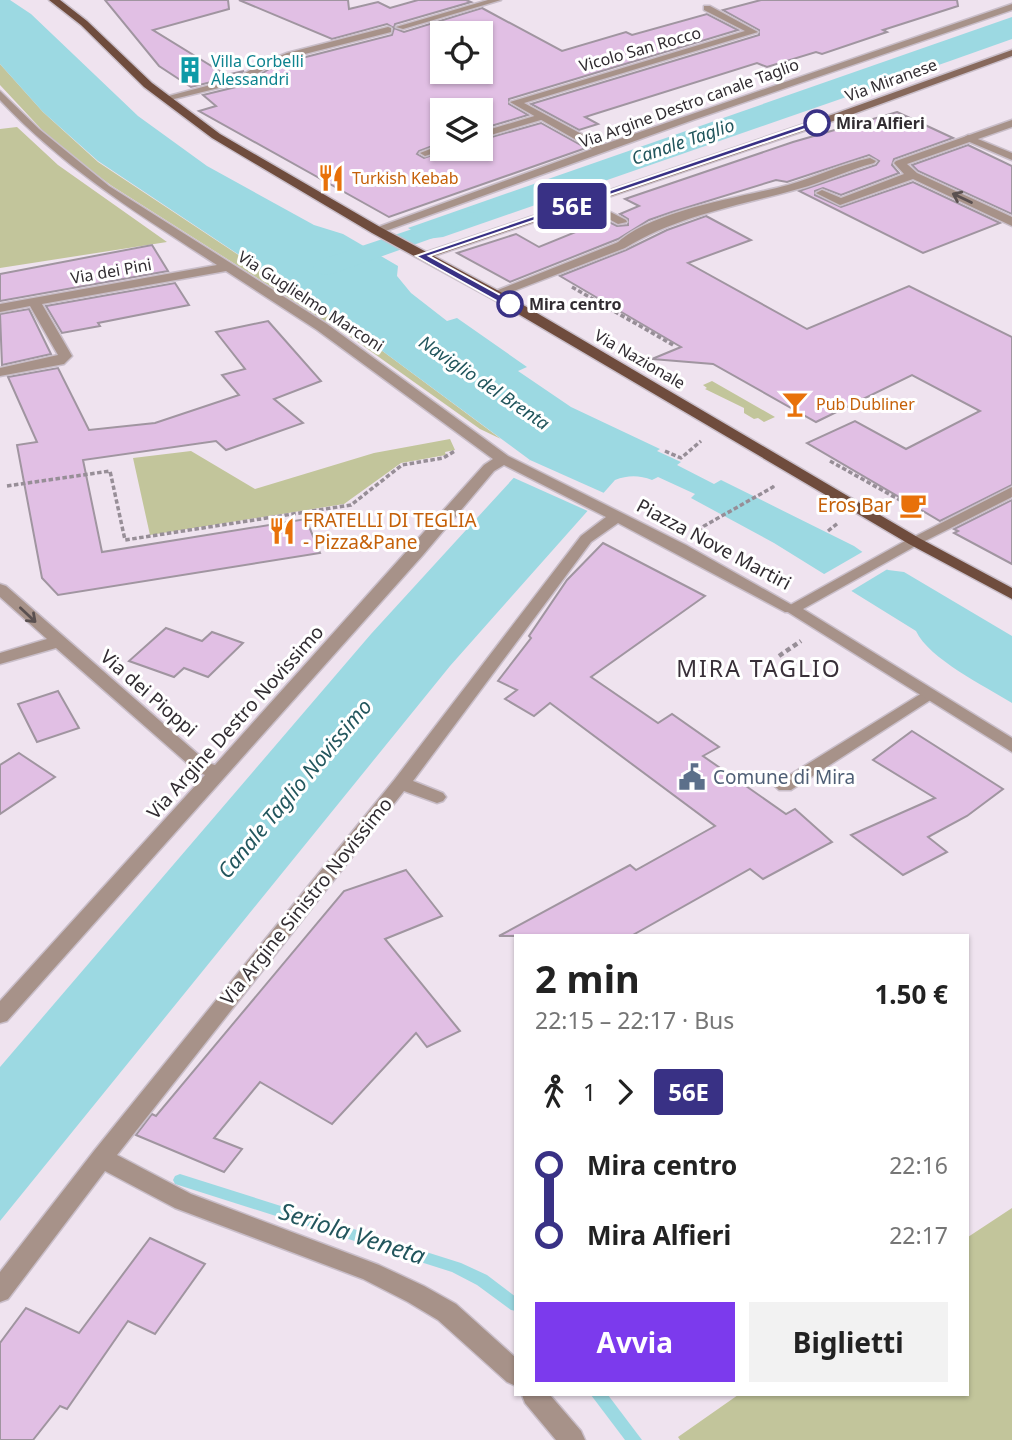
<!DOCTYPE html>
<html lang="it">
<meta charset="utf-8">
<style>
body{margin:0;font-family:"Noto Sans",sans-serif;background:#f2f2f2;color:#222;height:100vh;display:flex;flex-direction:column;font-size:26px;white-space:nowrap}
*{box-sizing:border-box;margin:0}
p{font-size:23px;color:#767676}
.icon{flex:none;width:38px;height:38px;fill:none;stroke:currentColor;stroke-width:2;stroke-linecap:round;stroke-linejoin:round}
.map{position:relative;flex:1;overflow:hidden}
.side{position:absolute;left:514px;top:934px;width:455px;height:462px;display:flex;flex-direction:column;background:#fff;border-radius:0px;box-shadow:0 2px 5px #0004}
.side>*{flex:none}
.badge{padding:0 14px;border-radius:5px;font-size:24px;line-height:46px}
.controls{position:absolute;left:430px;top:21px;display:grid;gap:14px}
.controls a{display:grid;place-items:center;width:63px;height:63px;border-radius:0px;background:#fff;box-shadow:0 2px 5px #0004;font-size:35px}
.map>.badge{position:absolute;translate:-50% -50%;box-shadow:0 0 0 4px #fff}
.legs{display:flex;align-items:center;gap:10px;height:77px;padding:0 21px;font-size:23px}
.legs p{margin-inline-start:auto}
.head{display:flex;align-items:center;justify-content:space-between;height:119px;padding:0 21px}
h1{font-size:38px;font-weight:700;line-height:52px}
.primary-button{display:flex;gap:14px;margin-top:auto;padding:14px 21px}
.primary-button a{flex:1;height:80px;border-radius:0px;background:#7c3aed;color:#fff;font-size:28px;font-weight:700;line-height:80px;text-align:center}
.primary-button a+a{background:#f2f2f2;color:#222}
ul{padding:0 21px;list-style:none}
li{display:flex;align-items:center;gap:24px;height:70px;font-size:26px}
li i{display:grid;place-items:center;width:10px;height:100%;margin:0 9px;background:currentColor}
li i::after{content:'';width:18px;height:18px;margin:-9px;border:5px solid;border-radius:50%;background:#fff}
li p{margin-inline-start:auto}
li:first-child i{background:linear-gradient(#0000 50%,currentColor 0)}
li:last-child i{background:linear-gradient(currentColor 50%,#0000 0)}
.map>svg:first-child{display:block}
.green{fill:#c2c59b}
.water{fill:#9cd9e2}
.pier{fill:#efe3ef}
.lines{fill:none;stroke-linecap:round;stroke-linejoin:round}
.stream{fill:#9cd9e2;fill-rule:evenodd}
.canal{fill:#9cd9e2;fill-rule:evenodd}
.building{fill:#e1bfe4;stroke:#a095a0;stroke-width:2;fill-rule:evenodd}
.service-casing{stroke:#c9bec9;stroke-width:3}
.pedestrian-casing{stroke:#c9bec9;stroke-width:3}
.minor-casing{stroke:#c9bec9;stroke-width:3}
.tertiary-casing{stroke:#c9bec9;stroke-width:3}
.secondary-casing{stroke:#c9bec9;stroke-width:3}
.primary-casing{stroke:#c9bec9;stroke-width:3}
.path-far1{stroke:#978e97;stroke-width:3.5;stroke-dasharray:4.5 2.5;stroke-linecap:butt}
.path{stroke:#978e97;stroke-width:4.5;stroke-dasharray:5 3.5;stroke-linecap:butt}
.service{fill:#a79289;fill-rule:evenodd}
.pedestrian{fill:#a79289;fill-rule:evenodd}
.minor{fill:#a79289;fill-rule:evenodd}
.tertiary{fill:#a79289;fill-rule:evenodd}
.secondary{fill:#87695c;fill-rule:evenodd}
.primary{fill:#6f4c3d;fill-rule:evenodd}
.oneway{stroke:#5a5050}
.line-1{fill:#393185;stroke:#fff;stroke-width:2}
.stop-1-dot{fill:#fff;stroke:#393185;stroke-width:3.5}
.labels{text-anchor:middle;stroke-width:6;stroke-linejoin:round;paint-order:stroke}
.far-street-label{font-size:16px;fill:#312c31;stroke:#fff}
.far-culture-label{font-size:16px;fill:#0d838f;stroke:#fff;text-anchor:start}
.far-stop-label{font-size:16px;font-weight:bold;fill:#312c31;stroke:#fff;text-anchor:start}
.far-food-label{font-size:16px;fill:#c56008;stroke:#fff;text-anchor:start}
.far-water-label{font-size:18px;font-style:italic;fill:#22565d;stroke:#fff}
.food-label{font-size:19px;fill:#c56008;stroke:#fff;text-anchor:end}
.street-label{font-size:19px;fill:#312c31;stroke:#fff}
.service-label{font-size:19px;fill:#4e5e75;stroke:#fff;text-anchor:start}
.water-label{font-size:21px;font-style:italic;fill:#22565d;stroke:#fff}
.quarter-label{font-size:23px;letter-spacing:2px;fill:#393039;stroke:#fff}
.near-water-label{font-size:24px;font-style:italic;fill:#22565d;stroke:#fff}
</style>
<div class="map">
<svg width="1012" height="1440" viewBox="0 0 1012 1440">
<rect width="100%" height="100%" fill="#efe3ef"/>
<g class="green">
<path d="M0,64l43,48 55,50 275,182 128,95 -21,-10 -125,-89 -243,-154 -42,-31 -27,-24 -43,-46z"/>
<path d="M17,127l41,38 109,77 -167,26v-139z"/>
<path d="M712,381l63,36 -11,5 -6,-4 -4,1 -10,-6v-5l-39,-19 2,-1 -4,-3z"/>
<path d="M450,439l5,11 -10,2 1,3 -45,8 -57,41 -194,31 -17,-77 58,-7 64,38 119,-36z"/>
<path d="M1012,1208v232h-332l-2,-3 60,-42h230v-158z"/>
</g>
<g class="water">
<path d="M0,0h10l21,14 107,102 69,50 107,59 29,9 55,32 -1,10 14,17 36,28 10,-3 70,49 -9,4 53,36 89,42 -3,2 24,11 -4,3 37,19 7,-4 133,66 34,24 16,2 108,64v67c-27,-17 -83,-44 -96,-72l-142,-88 -83,-45 4,-4 -37,-17 -6,3c-13,-5 -24,-5 -37,0l-165,186 -450,555v-154l371,-433 159,-174 -157,-116 -275,-183 -55,-49 -43,-48z"/>
<path d="M1012,17v22l-62,22 -507,176 -16,2 -19,-11z"/>
</g>
<g class="pier">
<path d="M530,460l74,33 -14,19 -78,-35z"/>
<path d="M864,551l27,16 -43,26 -29,-16z"/>
</g>
<g class="lines">
<g class="stream">
<path d="M180,1174l281,89 26,12 29,22v14l-5,-1 -34,-25 -25,-13 -277,-88 -2,-4 2,-4z"/>
<path d="M591,1395h17l34,45h-17z"/>
</g>
<path class="canal" d="M466,211l9,2 3,5 -3,5 -140,50 -9,2 -9,-2 -4,-6 4,-6z"/>
</g>
<g class="building">
<path d="M105,0h123l1,9 -76,21 73,45 18,-4 -8,5 -45,11 -32,-21z"/>
<path d="M239,0h109l1,9 29,-7 12,6 28,-8h48l5,2 -76,22 -1,4 -7,-4 -55,15z"/>
<path d="M761,0h196l1,6 -75,24 4,2 -65,22 -6,-2 -49,15 -10,-4 -172,54 13,7 -19,6 -48,-26 228,-69v-5l-36,-20z"/>
<path d="M482,8l80,43 64,-19 6,3 75,-21 31,16 -229,69v5l19,11 -47,14v-19h-38v32l-24,9 -2,3 7,4 26,-9h31v-9l60,-17 45,25 -197,69 -190,-106 17,-5 -13,-11 41,-10 25,-16 25,-9 98,-25 2,-7 10,4zM443,33h38v39h-38z"/>
<path d="M897,112l56,26 -59,21 -2,6 7,8 -58,22 -18,-7 -8,3v4l26,12 72,-25 87,41 -77,30 -124,-62 77,-26 3,-4 -10,-6 -82,27 -11,-2 -104,32 -23,8 -31,19 -108,43 -53,-29 59,-19 23,13 66,-27 12,6 11,-1v-6l-8,-5 19,-8 -14,-7 168,-57z"/>
<path d="M968,145l44,21v48l-94,-43 -6,-6z"/>
<path d="M706,216l45,24 -63,23 119,66 102,-43 103,51v148l-72,36 -133,-78 48,-22 51,28 74,-38 -68,-36 -96,47 -103,-58 -61,-5 29,-12 -121,-71 66,-26 41,-20z"/>
<path d="M152,245l16,26 -168,30v-27z"/>
<path d="M175,283l14,22 -91,18 2,3 -38,7 -16,-27z"/>
<path d="M29,309l22,45 -49,11 -2,-51z"/>
<path d="M268,321l53,60 -47,18 29,24 -77,27 -10,-9 -133,19 19,92 204,-33 14,34 -262,42 -16,-17 -25,-133 20,-3 -29,-65 50,-9 31,62 66,-7 84,-28 -17,-20 23,-6 -29,-37z"/>
<path d="M1012,500v64l-58,-31 4,-2 -4,-2z"/>
<path d="M603,543l102,53 -114,81 67,46 14,-9 47,33 -16,9 83,58 9,-5 37,33 -69,37 -13,-10 -119,67h-132l131,-71 6,5 79,-44 -165,-123 -16,13 -29,-17 12,-9 -19,-9 33,-43 -2,-2 38,-56z"/>
<path d="M166,628l36,13 10,-9 31,11 -35,34 -24,-9 -10,9 -45,-16z"/>
<path d="M58,691l21,37 -42,14 -19,-38z"/>
<path d="M912,731l91,58 -36,27 -39,21 19,15 -44,23 -52,-40 84,-37 -62,-38z"/>
<path d="M19,753l36,24 -55,37v-49z"/>
<path d="M406,870l36,46 -57,23 75,92 -33,16 -11,-14 -84,91 -72,-42 -46,56 28,11 -18,23 -88,-37 16,-21 4,2 188,-225z"/>
<path d="M150,1238l55,26 -50,70 -27,-13 -61,88 -7,-3 -27,34h-33v-97l26,-35 53,25z"/>
</g>
<g class="lines">
<defs>
<g id="service">
<path d="M488,0h13l-98,29 -7,-2z"/>
<path d="M388,27l3,1v4l-98,25 -25,10 -25,15 -77,19 -5,-3 76,-20 25,-15 25,-10z"/>
<path d="M541,114l3,1v4l-63,19v-6z"/>
<path d="M968,135l44,18v7l-47,-20 -2,-2z"/>
<path d="M443,144v5h4l-22,7 -5,-3z"/>
<path d="M585,199l41,21 1,2 -9,2 -37,-20 -1,-2z"/>
<path d="M927,690l5,1 3,4 -3,4 -141,91h-12l-10,-9 8,-6 8,3z"/>
</g>
<path id="pedestrian" d="M870,158l6,3 -2,2c-26,7 -50,19 -76,26 -60,17 -119,26 -173,59l-10,-3c35,-35 125,-47 173,-60 28,-8 54,-21 82,-27z"/>
<g id="minor">
<path d="M1012,4v6l-319,110 -313,113 -10,-3 222,-81 -82,-47 235,-71 -41,-21v-4h6l48,26 -234,71 78,42z"/>
<path d="M0,91l39,38 70,57 218,138 181,132 178,89 113,64 -2,3h-12l-167,-89 -27,19 -178,239 30,12 3,4 -3,4 -6,2 -33,-12 -287,364 74,39 188,71 45,21 32,18 60,54v28l-9,-4 -69,-62 -30,-18 -45,-23 -188,-71 -70,-37 -97,128 -8,3v-30l94,-121 301,-372 186,-243 25,-19 -102,-52 -10,6 -71,84 -416,466 -7,2v-22l205,-226 -9,-4 -140,-123 -56,16v-11l47,-14 -47,-42v-13l6,2 202,177 7,2 269,-300 9,-6 -176,-129 -91,-59 -184,33 30,52 -8,8 -64,12v-8l58,-13 -28,-49 -30,6v-8l217,-39c-79,-51 -152,-96 -217,-165z"/>
<path d="M1012,120v7l-105,37 10,9 95,44v9l-99,-47 -73,26 -24,-12 6,-3 19,8 63,-24 -10,-11 2,-2z"/>
<path d="M621,241l4,1v6l-127,49 -4,1 -6,-4z"/>
<path d="M1012,487v10l-93,47 -5,2 -8,-5z"/>
<path d="M522,1395h28l31,36 4,9h-29l-31,-37z"/>
</g>
<path id="tertiary" d="M914,536l8,5 -3,3 -116,65 209,129v14l-229,-143z"/>
<path id="secondary" d="M1012,50v6l-167,61 -420,142 -10,-3 422,-143z"/>
<path id="primary" d="M49,0h11l27,21 65,62 68,51 160,93 128,69 411,242 93,50v11l-103,-55 -411,-242 -126,-69 -160,-95 -68,-51 -63,-62z"/>
</defs>
<use href="#service" class="service-casing"/>
<use href="#pedestrian" class="pedestrian-casing"/>
<use href="#minor" class="minor-casing"/>
<use href="#tertiary" class="tertiary-casing"/>
<use href="#secondary" class="secondary-casing"/>
<use href="#primary" class="primary-casing"/>
<g class="path-far1">
<path d="M572,287l101,58"/>
<path d="M665,451l16,7 20,-17"/>
<path d="M830,461l93,52"/>
<path d="M7,486l103,-15 15,69 226,-35 51,-40 41,-7 12,-7"/>
<path d="M828,531l10,-8"/>
<path d="M699,532l5,-6 69,-39 -2,-1"/>
</g>
<path class="path" d="M779,656l22,-15"/>
<use href="#service" class="service"/>
<use href="#pedestrian" class="pedestrian"/>
<use href="#minor" class="minor"/>
<use href="#tertiary" class="tertiary"/>
<use href="#secondary" class="secondary"/>
<use href="#primary" class="primary"/>
</g>
<defs><path id="oneway-shaft" d="M-6 0H5M1.5-3L5.5 0L1.5 3" fill="none" stroke-width="1.6" stroke-linecap="round" stroke-linejoin="round" transform="scale(1.75)"/></defs>
<g class="oneway">
<use href="#oneway-shaft" transform="translate(962 198) rotate(-155)"/>
<use href="#oneway-shaft" transform="translate(28 615) rotate(43)"/>
</g>
<path class="line-1" d="M817,120l3,4 -391,132 84,46v4h-7l-90,-50z"/>
<defs>
<symbol id="building-bare" viewBox="-9 -9 18 18"><path d="M-4-6H4V6H1V3H-1V6H-4ZM-2.5-4.3h1.7v1.8h-1.7ZM.8-4.3h1.7v1.8H.8ZM-2.5-1h1.7V.8h-1.7ZM.8-1h1.7V.8H.8Z" fill="#0f9aa8" stroke="#fff" stroke-width="2.5" paint-order="stroke"/></symbol>
<symbol id="restaurant-bare" viewBox="-9 -9 18 18"><path d="M-5-6h1v4h1v-4h1v4h1v-4h1v5L-1.5 .5V6h-2V.5L-5-1ZM5-6V6H3V1.5H1.5Q1.5-4 5-6Z" fill="#e8710a" stroke="#fff" stroke-width="2.5" paint-order="stroke"/></symbol>
<symbol id="bar-bare" viewBox="-9 -9 18 18"><path d="M-6-5H6L.8 .8V4.5H3.5V6h-7V4.5H-.8V.8Z" fill="#e8710a" stroke="#fff" stroke-width="2.5" paint-order="stroke"/></symbol>
<symbol id="cafe-bare" viewBox="-9 -9 18 18"><path d="M-5.5-4.5H6V0H3Q3 3.5 0 3.5H-2.5Q-5.5 3.5-5.5 0ZM3-3.2v2h1.7v-2ZM-6 4.5H4V6H-6Z" fill="#e8710a" stroke="#fff" stroke-width="2.5" paint-order="stroke"/></symbol>
<symbol id="civic-bare" viewBox="-9 -9 18 18"><path d="M-.6-6.5H3V-4.5H.6V-3L4-1V1h2V6H-6V1h2V-1L-.6-3ZM-1.2 2.5V6h2.4V2.5Z" fill="#5c6f8a" stroke="#fff" stroke-width="2.5" paint-order="stroke"/></symbol>
</defs>
<g fill-rule="evenodd">
<use href="#building-bare" x="171" y="51" width="38" height="38"/>
<use href="#restaurant-bare" x="312" y="159" width="38" height="38"/>
<use href="#bar-bare" x="776" y="385" width="38" height="38"/>
<use href="#cafe-bare" x="894" y="486" width="38" height="38"/>
<use href="#restaurant-bare" x="263" y="512" width="38" height="38"/>
<use href="#civic-bare" x="673" y="758" width="38" height="38"/>
</g>
<g class="stop-1-dot">
<circle cx="817" cy="123" r="12"/>
<circle cx="510" cy="304" r="12"/>
</g>
<g class="labels">
<g class="far-street-label">
<text transform="translate(640 49) rotate(-16)" y="6">Vicolo San Rocco</text>
<text transform="translate(891 80) rotate(-20)" y="6">Via Miranese</text>
<text transform="translate(689 103) rotate(-20)" y="6">Via Argine Destro canale Taglio</text>
<text transform="translate(111 271) rotate(-10)" y="6">Via dei Pini</text>
<text transform="translate(311 301) rotate(33)" y="6">Via Guglielmo Marconi</text>
<text transform="translate(640 359) rotate(30)" y="6">Via Nazionale</text>
</g>
<g class="far-culture-label">
<text x="211" y="67">Villa Corbelli<tspan x="211" dy="18">Alessandri</tspan></text>
</g>
<g class="far-stop-label">
<text x="836" y="129">Mira Alfieri</text>
<text x="529" y="310">Mira centro</text>
</g>
<g class="far-food-label">
<text x="352" y="184">Turkish Kebab</text>
<text x="816" y="410">Pub Dubliner</text>
</g>
<g class="far-water-label">
<text transform="translate(683 142) rotate(-19)" y="6">Canale Taglio</text>
<text transform="translate(484 383) rotate(34)" y="6">Naviglio del Brenta</text>
</g>
<g class="food-label">
<text x="892" y="512">Eros Bar</text>
<text x="303" y="527" text-anchor="start">FRATELLI DI TEGLIA<tspan x="303" dy="22">- Pizza&amp;Pane</tspan></text>
</g>
<g class="street-label">
<text transform="translate(714 544) rotate(28)" y="7">Piazza Nove Martiri</text>
<text transform="translate(149 693) rotate(41)" y="7">Via dei Pioppi</text>
<text transform="translate(235 722) rotate(-48)" y="7">Via Argine Destro Novissimo</text>
<text transform="translate(306 901) rotate(-51)" y="7">Via Argine Sinistro Novissimo</text>
</g>
<g class="service-label">
<text x="713" y="784">Comune di Mira</text>
</g>
<g class="water-label">
<text transform="translate(295 789) rotate(-50)" y="7">Canale Taglio Novissimo</text>
</g>
<g class="quarter-label">
<text x="759" y="677">MIRA TAGLIO</text>
</g>
<g class="near-water-label">
<text transform="translate(352 1234) rotate(18)" y="8">Seriola Veneta</text>
</g>
</g>
</svg>
<div class="controls">
<a><svg class="icon" aria-label="locate" viewBox="0 0 24 24"><circle cx="12" cy="12" r="6"/><path d="M12 2v4M12 18v4M2 12h4M18 12h4"/></svg></a>
<a><svg class="icon" aria-label="layers" viewBox="0 0 24 24"><path d="M12 4l9 5-9 5-9-5zM3 14l9 5 9-5"/></svg></a>
</div>
<b class="badge" style="left:572px;top:206px;background:#393185;color:#fff">56E</b>
<section class="side">
<div class="head"><div><h1>2 min</h1><p>22:15 – 22:17 · Bus</p></div><b>1.50 €</b></div>
<div class="legs"><svg class="icon" aria-label="walk" viewBox="0 0 24 24"><circle cx="13" cy="4" r="2"/><path d="M13 8l-2 6 4 7M11 14l-3 7M7 12l3-4h3l4 4"/></svg>1<svg class="icon" aria-label="forward" viewBox="0 0 24 24"><path d="M9 5l7 7-7 7"/></svg><b class="badge" style="background:#393185;color:#fff">56E</b></div>
<ul>
<li><i style="color:#393185"></i><b>Mira centro</b><p>22:16</p></li>
<li><i style="color:#393185"></i><b>Mira Alfieri</b><p>22:17</p></li>
</ul>
<div class="primary-button"><a>Avvia</a><a>Biglietti</a></div>
</section>
</div>
